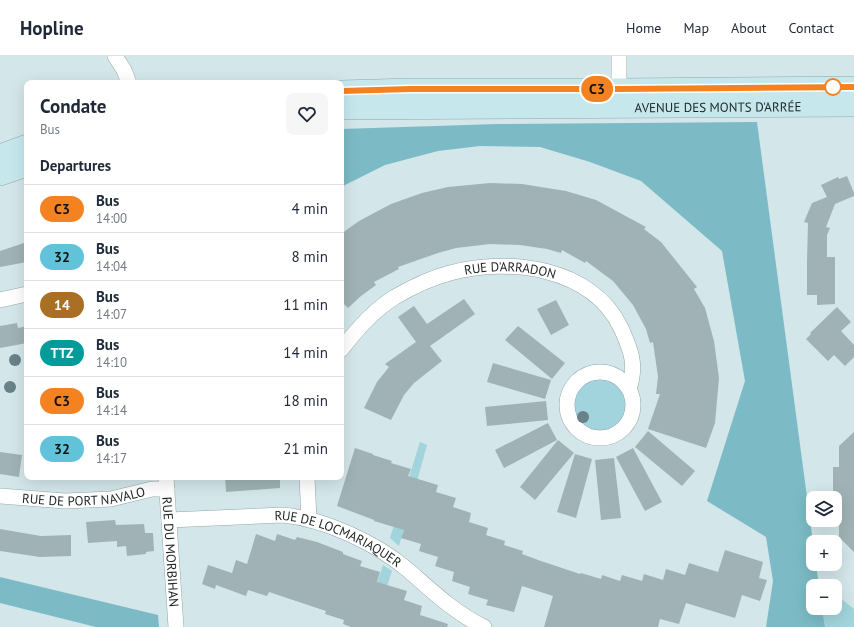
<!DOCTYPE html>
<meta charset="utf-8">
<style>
body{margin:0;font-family:"PT Sans",sans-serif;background:#f6f6f7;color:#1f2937;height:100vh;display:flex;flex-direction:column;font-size:15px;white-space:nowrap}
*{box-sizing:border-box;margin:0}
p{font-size:13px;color:#747a83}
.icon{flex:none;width:22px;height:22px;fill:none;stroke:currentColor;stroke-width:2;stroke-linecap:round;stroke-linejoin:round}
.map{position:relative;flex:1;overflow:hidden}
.sheet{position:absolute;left:24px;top:24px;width:320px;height:400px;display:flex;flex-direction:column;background:#fff;border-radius:8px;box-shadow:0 4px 16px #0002}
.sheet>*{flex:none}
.badge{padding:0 8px;border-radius:13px;font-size:14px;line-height:26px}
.controls{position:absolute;left:806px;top:435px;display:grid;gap:8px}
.controls a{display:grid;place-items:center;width:36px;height:36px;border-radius:8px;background:#fff;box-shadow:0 4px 16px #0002;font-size:20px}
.map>.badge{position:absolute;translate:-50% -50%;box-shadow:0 0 0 2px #fff}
h2{padding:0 16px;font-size:15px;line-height:36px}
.round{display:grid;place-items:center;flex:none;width:42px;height:42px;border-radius:8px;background:#f6f6f7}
.summary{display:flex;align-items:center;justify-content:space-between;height:68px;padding:0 16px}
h1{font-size:19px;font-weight:700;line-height:30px}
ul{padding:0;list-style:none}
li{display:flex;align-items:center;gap:12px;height:48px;padding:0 16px;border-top:1px solid #e0e1e3}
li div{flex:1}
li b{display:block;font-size:15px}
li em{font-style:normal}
li .badge{min-width:44px;font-weight:700;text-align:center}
header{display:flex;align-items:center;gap:24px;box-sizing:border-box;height:56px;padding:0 20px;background:#fff;border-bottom:1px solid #e0e1e3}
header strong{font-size:19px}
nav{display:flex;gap:22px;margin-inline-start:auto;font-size:14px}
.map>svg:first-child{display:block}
.green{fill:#a1d4dc}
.forest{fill:#7cbbc5}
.building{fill:#a0b2b5}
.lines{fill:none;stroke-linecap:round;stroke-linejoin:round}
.street-casing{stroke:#94a6a9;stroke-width:16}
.secondary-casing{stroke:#94a6a9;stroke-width:22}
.street{stroke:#fff;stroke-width:15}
.secondary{stroke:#c6e8ed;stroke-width:21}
.tree{fill:#688287}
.line-casing{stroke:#fff;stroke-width:9}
.line{stroke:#f58220;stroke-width:6}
.stop-dot{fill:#fff;stroke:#f58220;stroke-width:2}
.labels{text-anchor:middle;stroke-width:3;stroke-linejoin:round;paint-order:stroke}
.street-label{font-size:13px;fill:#1c2324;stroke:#e0f3f6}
</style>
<header>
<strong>Hopline</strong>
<nav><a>Home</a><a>Map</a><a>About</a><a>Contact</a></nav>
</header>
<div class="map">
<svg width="854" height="571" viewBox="0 0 854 571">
<rect width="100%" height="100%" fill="#d3e6e9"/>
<g class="green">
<circle cx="600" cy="349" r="33"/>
<path d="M420,386l7,3 -28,101 -9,-8z"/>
<path d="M383,509l9,6 -18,56h-11z"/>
<path d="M835,538l19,15v18h-29l-3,-19h13z"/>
</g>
<g class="forest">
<path d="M757,66l56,420v22h3l3,22h-6v22h9l3,19h-59l7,-46 -7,-44 -59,-36 38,-120 -23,-130 -81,-70 -51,-19 -50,-15 -60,-1 -42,5 -53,14 -44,22v-58l157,-5z"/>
<path d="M0,521l158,38 1,12h-63l-96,-24z"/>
</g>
<g class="building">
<path d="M847,120l7,17v3l-19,8 -9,23 4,1 -3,7v22h8v47l-18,1v-10h-10v-33l1,-39 -4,-1 8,-19 15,-6 -6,-12 17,-8 1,2z"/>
<path d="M490,127l32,1 44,7 30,9 50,27 -2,2 17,13 36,45 -3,2 11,19 9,33 5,37 -4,45 -9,25 -58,-19 12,-35h-4l2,-17 -5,-35 -3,1 -4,-14 -13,-24 -20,-24 -27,-20 -1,2 -23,-13 -1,3 -14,-4 -27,-4 -30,-1 -34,4 -18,5 -40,14 1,2 -25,13 2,3 -15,11 -13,12 -7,-7v-67l18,-13 32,-17 31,-11 26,-6z"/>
<path d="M27,186v20l-27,5v-16z"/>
<path d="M464,243l11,15 -45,32 12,15 -28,22 -10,12 -13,25 -27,-12 13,-26 12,-15 -4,-3 31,-22 -18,-25 16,-11 13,18z"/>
<path d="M556,244l13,25 -18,10 -14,-26z"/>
<path d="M837,251l14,15 -10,9 13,14v12l-9,9 -11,-11 -6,6 -22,-22 5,-5 -1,-1z"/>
<path d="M17,267l1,5 9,-2v17l-27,5v-22z"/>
<path d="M518,270l47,37 -13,16 -47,-39z"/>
<path d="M493,307l58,17 -6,19 -58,-17z"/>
<path d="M546,345l2,19 -61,6 -2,-19z"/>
<path d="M548,367l9,17 -53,28 -9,-18z"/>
<path d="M648,375l47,40 -13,15 -47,-39z"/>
<path d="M854,376v120l-15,-15v-20h-4v-24h-2v-26h6v-21z"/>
<path d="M558,384l16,13 -39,47 -15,-13z"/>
<path d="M355,392l18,6v1l19,6 -1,2 20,6 -3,7 30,9 -2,7 20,6 -3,9 18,6 -2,9 19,6 -2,7 19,6 -1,4 19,6 -1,3 19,7 39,13 1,-1 20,6 1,-4 18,6 2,-6 20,6 2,-7 19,6 3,-11 19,6 4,-12 29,9 7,-22 38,12 -4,16 8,2 -7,21 -18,-6 -7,23 -49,-15 -7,21 -19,-5 -2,8h-114l9,-31 -31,-10 -8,26 -28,-7 2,-5 -20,-6 2,-7 -18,-6 2,-9 -19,-6 3,-9 -19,-6 2,-7 -20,-6 3,-8 -30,-9v-1l-37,-14z"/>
<path d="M633,392l29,54 -17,9 -29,-54z"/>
<path d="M0,396l22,3 -3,22 -19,-3z"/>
<path d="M575,398l17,5 -16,59 -19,-6z"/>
<path d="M614,402l7,60 -20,2 -6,-60z"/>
<path d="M225,421h55v11l-54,4z"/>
<path d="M115,464l1,5 28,-1 1,9h8l1,18 -8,1v2l-19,2 -1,-10 -9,1v-6l-29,2 -2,-21z"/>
<path d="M0,473l41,7 30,-1v21l-31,1 -40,-6z"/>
<path d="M256,478l19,7 2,-7 18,6 2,-3 20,5 26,10v2l19,7 -2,5 20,6 -3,10 30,9 -3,9 18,6 -2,9 28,9 -1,3h-96l-8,-3 1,-4 -19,-6 1,-3 -57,-19 -2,4 -19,-6 -2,6 -30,-11 -1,4 -13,-5 6,-19 24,8 4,-13 11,4z"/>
</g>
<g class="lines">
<defs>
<g id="street">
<path d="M115,0l9,14 5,13"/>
<path d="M619,0v33"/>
<path d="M0,244l27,-6"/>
<path id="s1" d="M341,294c15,-20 33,-40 54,-53 17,-10 36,-19 55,-24 59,-16 142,-6 171,55 10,22 16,37 8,61"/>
<circle cx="600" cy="349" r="33"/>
<path id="s2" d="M166,421l10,150"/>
<path d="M307,421l2,43"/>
<path id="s3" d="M0,440l65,5 46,-2 41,-10h15"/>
<path id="s4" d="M169,464l114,-5c42,4 93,28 125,55 24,21 47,43 76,57"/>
</g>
<g id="secondary">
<path d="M341,35l69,-2h209l235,-2"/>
<path id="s5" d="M341,53l513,-3"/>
<path d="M0,99l27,-10"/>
<path d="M0,119l27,-9"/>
</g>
</defs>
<use href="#street" class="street-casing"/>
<use href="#secondary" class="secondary-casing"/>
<use href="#street" class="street"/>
<use href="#secondary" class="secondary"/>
</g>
<g class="tree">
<circle cx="15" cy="304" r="6"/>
<circle cx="10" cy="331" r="6"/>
<circle cx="583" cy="361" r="6"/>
</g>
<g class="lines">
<defs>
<path id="line" d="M341,35l69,-2h209l235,-2"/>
</defs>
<use href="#line" class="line-casing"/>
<use href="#line" class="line"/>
</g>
<circle class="stop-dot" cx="833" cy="31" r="8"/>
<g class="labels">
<g class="street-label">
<text dy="5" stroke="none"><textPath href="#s5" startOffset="377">AVENUE DES MONTS D'ARRÉE</textPath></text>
<text dy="5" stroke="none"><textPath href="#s1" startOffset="197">RUE D'ARRADON</textPath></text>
<text dy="5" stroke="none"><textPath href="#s3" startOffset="84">RUE DE PORT NAVALO</textPath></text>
<text dy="5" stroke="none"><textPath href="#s4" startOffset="174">RUE DE LOCMARIAQUER</textPath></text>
<text dy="5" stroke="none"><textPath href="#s2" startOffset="75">RUE DU MORBIHAN</textPath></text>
</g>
</g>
</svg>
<div class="controls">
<a><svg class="icon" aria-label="layers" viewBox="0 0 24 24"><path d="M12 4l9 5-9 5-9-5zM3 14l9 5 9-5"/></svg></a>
<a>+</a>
<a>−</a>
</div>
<b class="badge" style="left:597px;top:33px;background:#f58220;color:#111">C3</b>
<section class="sheet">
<div class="summary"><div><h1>Condate</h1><p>Bus</p></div><a class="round"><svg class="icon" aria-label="heart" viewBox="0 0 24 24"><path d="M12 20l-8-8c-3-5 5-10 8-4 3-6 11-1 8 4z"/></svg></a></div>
<h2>Departures</h2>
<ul>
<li><span class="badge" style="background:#f58220;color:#111">C3</span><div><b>Bus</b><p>14:00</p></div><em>4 min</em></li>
<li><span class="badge" style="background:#61c3d9;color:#111">32</span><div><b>Bus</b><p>14:04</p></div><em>8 min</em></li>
<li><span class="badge" style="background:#a96f23;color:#fff">14</span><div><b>Bus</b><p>14:07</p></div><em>11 min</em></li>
<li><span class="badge" style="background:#009c99;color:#fff">TTZ</span><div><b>Bus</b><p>14:10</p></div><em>14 min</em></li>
<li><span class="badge" style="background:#f58220;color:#111">C3</span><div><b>Bus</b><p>14:14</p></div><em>18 min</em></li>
<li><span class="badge" style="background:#61c3d9;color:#111">32</span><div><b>Bus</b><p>14:17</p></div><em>21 min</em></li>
</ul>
</section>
</div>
